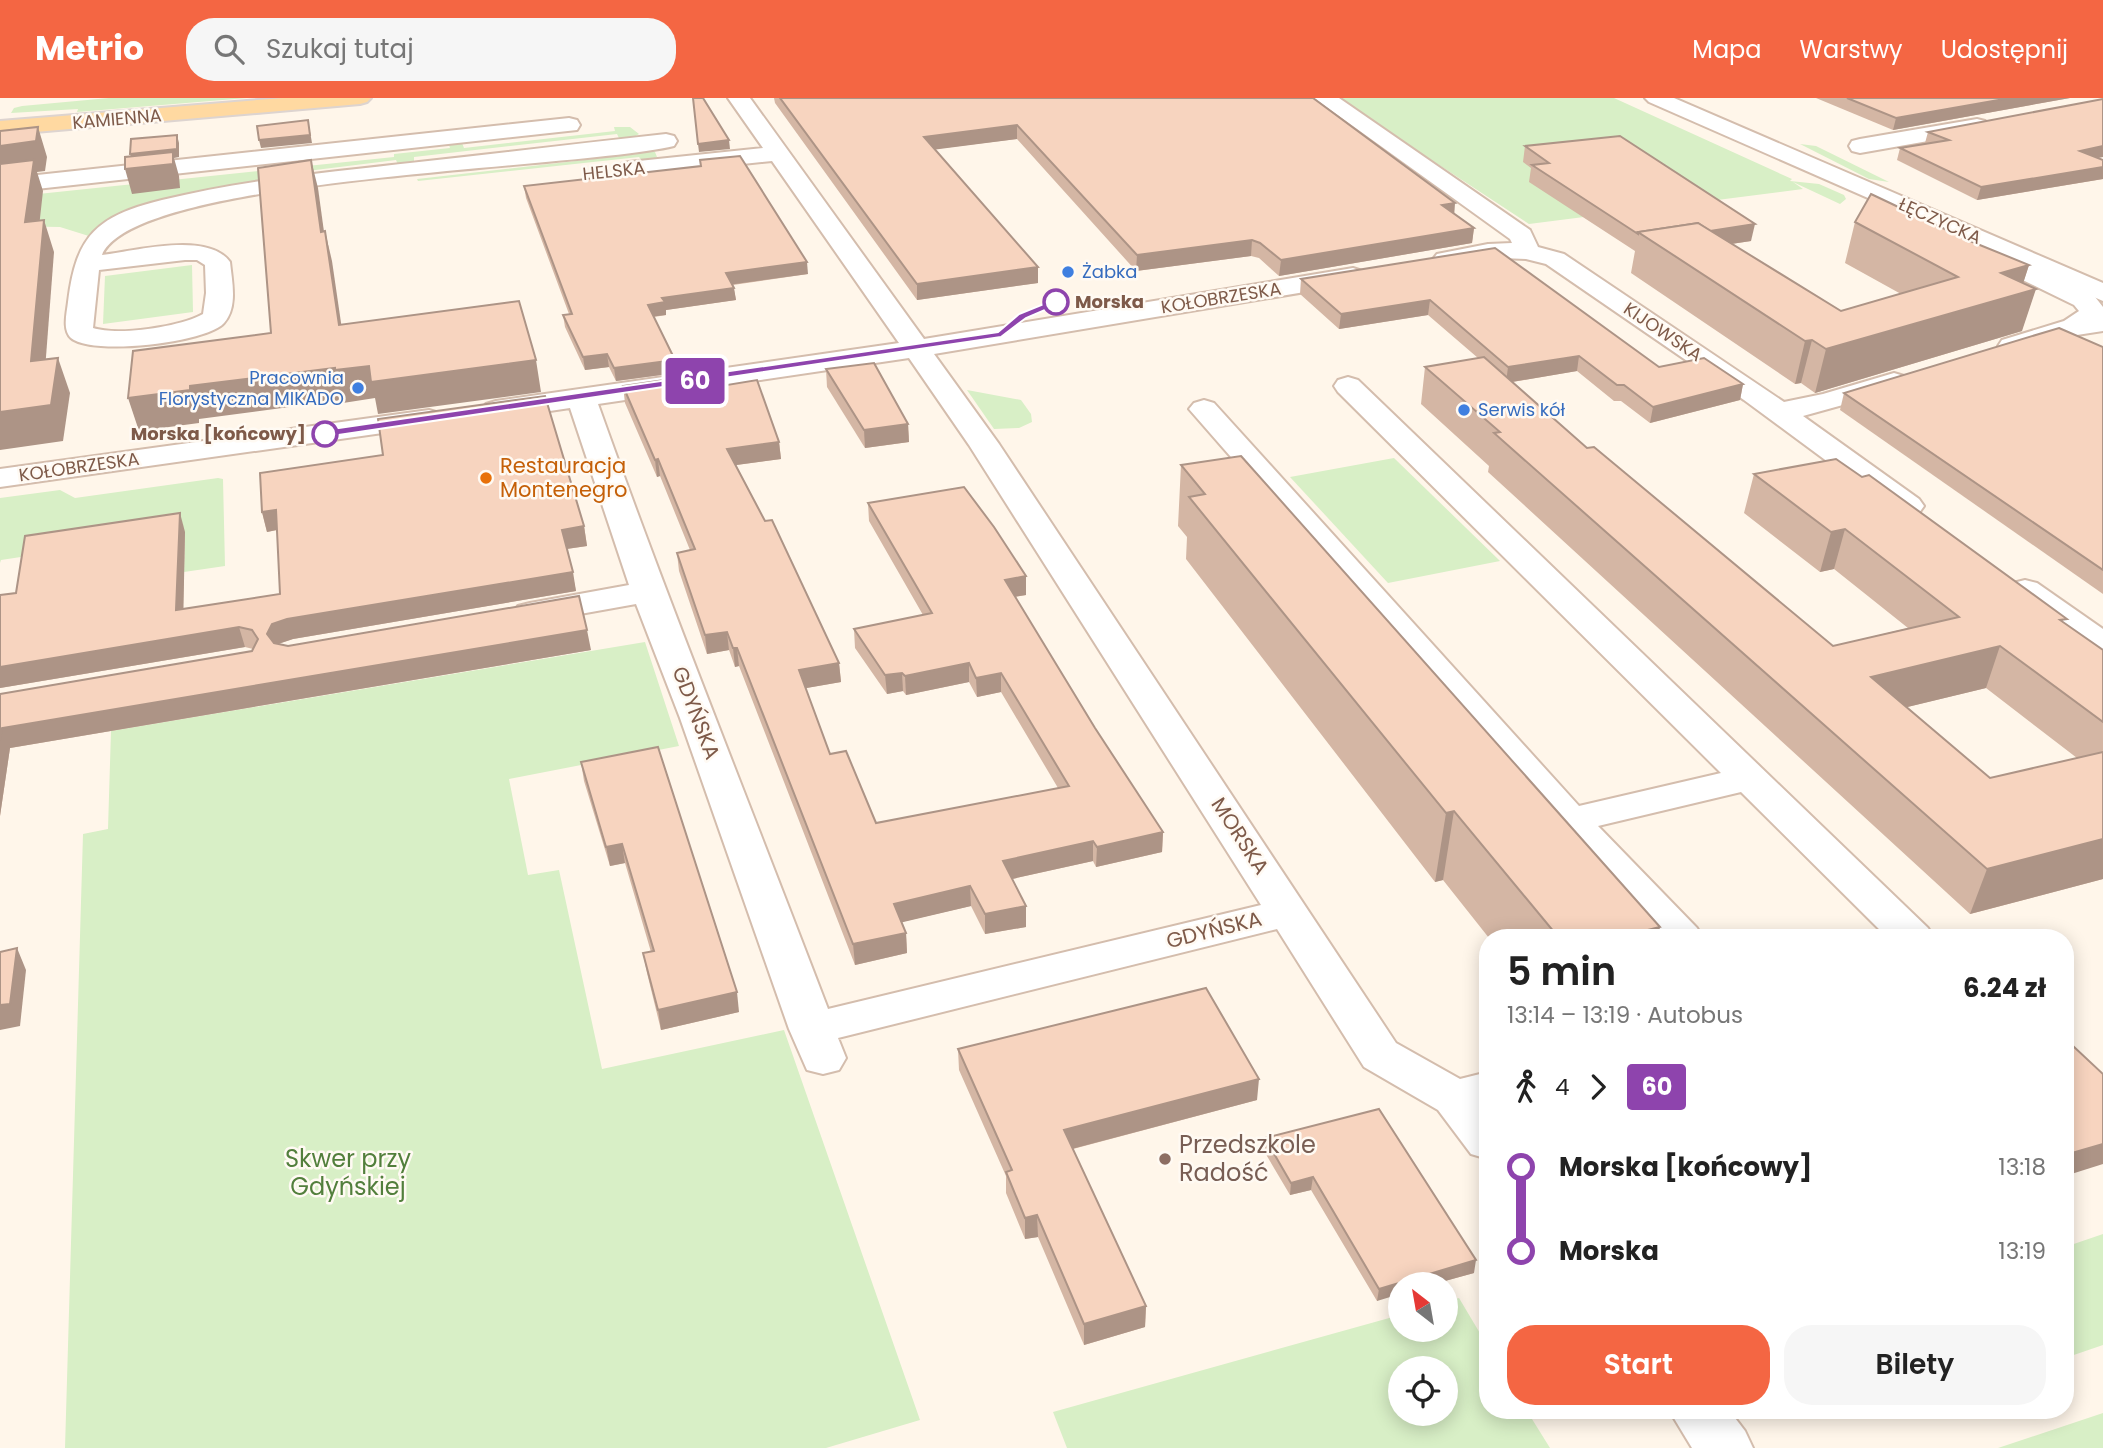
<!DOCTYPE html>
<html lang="pl">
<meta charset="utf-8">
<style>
body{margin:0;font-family:Poppins,sans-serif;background:#f6f6f6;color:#222;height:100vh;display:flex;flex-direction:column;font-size:26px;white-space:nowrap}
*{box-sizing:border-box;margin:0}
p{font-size:23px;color:#767676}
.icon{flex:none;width:38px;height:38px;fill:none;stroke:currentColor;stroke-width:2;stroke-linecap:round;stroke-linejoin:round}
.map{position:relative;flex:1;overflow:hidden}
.details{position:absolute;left:1479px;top:831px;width:595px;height:490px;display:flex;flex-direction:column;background:#fff;border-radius:28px;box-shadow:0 4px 18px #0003}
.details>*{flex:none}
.badge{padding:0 14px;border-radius:5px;font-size:24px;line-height:46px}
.needle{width:46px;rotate:329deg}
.buttons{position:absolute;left:1388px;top:1174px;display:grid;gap:14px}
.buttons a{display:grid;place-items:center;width:70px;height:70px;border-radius:50%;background:#fff;box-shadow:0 4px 18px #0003;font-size:35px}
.map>.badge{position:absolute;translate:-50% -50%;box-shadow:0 0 0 4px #fff}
.legs{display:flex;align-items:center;gap:10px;height:77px;padding:0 28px;font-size:23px}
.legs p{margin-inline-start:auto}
.overview{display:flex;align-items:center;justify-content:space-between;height:119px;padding:0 28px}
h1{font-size:38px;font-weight:600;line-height:52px}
.primary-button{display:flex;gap:14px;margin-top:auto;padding:14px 28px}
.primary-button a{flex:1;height:80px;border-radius:28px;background:#f46643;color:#fff;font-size:28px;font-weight:600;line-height:80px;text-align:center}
.primary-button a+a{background:#f6f6f6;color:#222}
ul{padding:0 28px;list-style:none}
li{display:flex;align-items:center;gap:24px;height:84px;font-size:26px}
li i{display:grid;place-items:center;width:10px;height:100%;margin:0 9px;background:currentColor}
li i::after{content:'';width:18px;height:18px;margin:-9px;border:5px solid;border-radius:50%;background:#fff}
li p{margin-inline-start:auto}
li:first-child i{background:linear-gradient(#0000 50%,currentColor 0)}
li:last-child i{background:linear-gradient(currentColor 50%,#0000 0)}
header{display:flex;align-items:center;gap:42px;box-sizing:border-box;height:98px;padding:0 35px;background:#f46643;color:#fff}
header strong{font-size:33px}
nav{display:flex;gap:38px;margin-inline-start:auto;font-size:24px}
.search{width:490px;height:63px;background:#f6f6f6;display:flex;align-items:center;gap:18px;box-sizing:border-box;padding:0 24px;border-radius:28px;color:#767676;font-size:26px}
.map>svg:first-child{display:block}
.green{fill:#d8efc6;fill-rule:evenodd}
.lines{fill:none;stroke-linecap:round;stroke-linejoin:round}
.minor-casing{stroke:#d4bdad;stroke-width:4}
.tertiary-casing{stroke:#d4bdad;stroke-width:4}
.primary-casing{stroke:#ddd4d0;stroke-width:4}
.minor{fill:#fff;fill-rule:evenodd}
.tertiary{fill:#fff;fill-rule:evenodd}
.primary{fill:#ffd9a1;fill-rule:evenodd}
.wall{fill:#d4b6a4;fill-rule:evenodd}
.shaded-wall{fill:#ad9486}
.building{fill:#f7d4bf;stroke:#ad9486;stroke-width:2}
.line-1{fill:#8e44ad;stroke:#fff;stroke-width:2}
.shop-dot{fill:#3f7fe0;stroke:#fffaf3;stroke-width:2.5}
.stop-1-dot{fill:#fff;stroke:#8e44ad;stroke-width:3.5}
.food-dot{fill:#e8710a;stroke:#fffaf3;stroke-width:2.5}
.education-dot{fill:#8d6e63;stroke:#fffaf3;stroke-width:2.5}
.labels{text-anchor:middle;stroke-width:5;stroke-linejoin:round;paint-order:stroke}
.far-street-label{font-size:18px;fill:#7e5a49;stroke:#fffaf3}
.far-shop-label{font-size:18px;fill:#366cbe;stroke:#fffaf3;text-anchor:start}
.far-stop-label{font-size:18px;font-weight:bold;fill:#7e5a49;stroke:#fffaf3;text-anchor:start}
.food-label{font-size:21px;fill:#c56008;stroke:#fffaf3;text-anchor:start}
.street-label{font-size:21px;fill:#7e5a49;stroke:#fffaf3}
.near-education-label{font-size:24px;fill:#785e54;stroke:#fffaf3;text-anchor:start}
.near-park-label{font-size:24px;fill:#527f3c;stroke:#fffaf3}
</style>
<header>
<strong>Metrio</strong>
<div class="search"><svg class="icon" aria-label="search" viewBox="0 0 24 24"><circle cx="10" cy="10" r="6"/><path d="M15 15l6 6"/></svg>Szukaj tutaj</div>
<nav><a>Mapa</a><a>Warstwy</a><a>Udostępnij</a></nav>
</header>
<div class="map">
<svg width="2103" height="1350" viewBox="0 0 2103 1350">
<rect width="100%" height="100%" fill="#fff6ea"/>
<g class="green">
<path d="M109,0h138l-170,14 1,-3 -67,4 3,-5 8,-2z"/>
<path d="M1337,0h277l178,81 -2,2 29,3 25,11 2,4 -6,5 -47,-22 10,7 -274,35z"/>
<path d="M614,29h16l9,7 -7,4 -12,2 -3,-6 -203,23v7l-15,3 -3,-7 -129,16v7l-102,19 -4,-2 -34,9 8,4 -43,24 -32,-10 -60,-1v-28l394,-41v-3l56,-6 -1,-3 13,-2 2,5 151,-17z"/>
<path d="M1800,46l16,2 73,36 -20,-3z"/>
<path d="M635,50l20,4 2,5 -13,6 -5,-6 -221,24 -1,-2 220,-25z"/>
<path d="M192,167l1,47 -90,12 2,-48z"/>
<path d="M967,292l54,10 10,14 1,8 -13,6 -25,1z"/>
<path d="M1394,360l106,103 -112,22 -98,-106z"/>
<path d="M218,380l5,1 2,87 -41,6 1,-40 -184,28 -1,3v-65l60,-8 15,8z"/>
<path d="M645,544l34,104 -170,33 19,96 31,-5 43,199 182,-39 136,390 -94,28h-761l18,-614 25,-5 3,-98z"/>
<path d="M2103,1136v111l-38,13v-111z"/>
<path d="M1459,1200l28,47 1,65 39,1 23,37h-483l-14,-36 347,-97v15h46v-28zM1400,1270h46v46h-46z"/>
<path d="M2103,1315v35h-105z"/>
</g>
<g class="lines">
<defs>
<g id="minor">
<path d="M728,0h22l174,241 429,-71 9,3 4,5 -4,5 -9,3 -419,70 65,90 397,599 64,36 28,-7v87l-17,-5 -33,-44 -74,-43 -87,-138 -439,109 8,20 -7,12 -16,4 -16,-4 -18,-41 -109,-311 -44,-114 -106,19 -12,-3 -5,-7 5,-7 12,-3 99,-18 -59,-177 -74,11 -10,-3 -5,-6 5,-6 10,-3 403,-58 -127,-182 -143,15 -8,-2 -3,-5 3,-5 8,-2 134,-14zM909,260l60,87 292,460 -433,104c-77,-202 -158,-402 -230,-605z"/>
<path d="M1314,0h25l191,132 8,17 26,7 220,148 39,-8 71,-21 10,3 4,6 -4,6 -101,28 116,83 5,7 -5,7 -11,2 -11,-2 -153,-113 -198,-136 -20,-5 -25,-1 -55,9 -9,-3 -4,-5 4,-5 51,-10 24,-1 -2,-4z"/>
<path d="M569,20l8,2 3,5 -3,5 -577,63v-14z"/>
<path d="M1977,21l8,2 3,5 -3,5 -125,22 -8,-2 -3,-5 3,-5 8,-2z"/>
<path d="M666,36l8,2 3,5 -3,5c-94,23 -539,30 -572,109 33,-4 106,-24 128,7 2,20 8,45 -6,61 -17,20 -133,33 -153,15 -9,-8 -4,-26 -3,-36 8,-67 29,-86 94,-102 85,-21 170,-28 257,-38 82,-9 164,-19 247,-28zM185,162h12l8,5 1,28 -3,21c-23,13 -85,22 -110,14l6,-58z"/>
<path d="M1980,144l112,51 11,14v24l-26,4 -65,19 -10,-2 -4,-6 4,-6 62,-19 15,-10 -5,-6 -103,-50 -4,-5 4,-5z"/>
<path d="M1348,279l10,3 570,548 6,10h-46l-147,-146 -143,34 99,102 6,10h-45l-102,-109 -367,-420 5,-6 10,-3 10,3 365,403 142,-33 -383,-381 -4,-6 4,-6z"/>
<path d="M429,312l10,3 5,6 -5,6 -439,62v-18z"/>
<path d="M2025,482l12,3 66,46v27l-12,-4 -78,-55 -5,-7 5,-7z"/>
<path d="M1669,1312h60l16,21 8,17h-61z"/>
</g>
<path id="tertiary" d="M1645,0h29l429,185v18l-454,-199z"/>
<path id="primary" d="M283,0h88l-4,4 -7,2 -360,31v-14z"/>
</defs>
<use href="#minor" class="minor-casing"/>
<use href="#tertiary" class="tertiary-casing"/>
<use href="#primary" class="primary-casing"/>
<use href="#minor" class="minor"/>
<use href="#tertiary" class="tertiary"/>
<use href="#primary" class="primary"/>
</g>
<g class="wall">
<path d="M774,0h539l141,116 20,14 -2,15 -193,33 -20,-18 -8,-2 -115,15 -119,-132 -82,10 103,134 -121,17 -142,-197z"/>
<path d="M1816,0h254l-177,32z"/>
<path d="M1928,34l171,26 4,2v19l-126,21 -80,-40 3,-12 26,-4 -1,-1z"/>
<path d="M1525,48l226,95 -20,3 110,67 60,-17 -56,-31 10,-41 115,19 59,24 -6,18 -1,48 -207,62 -14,-10 -6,1 -164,-111 4,-22 -106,-69 2,-14 -8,-6z"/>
<path d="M524,88l284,88 -75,11 3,15 -70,10v5l-12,2 22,56 -60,8 -7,-14 -24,3 -20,-43 -2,-12 6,-1 -43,-116z"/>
<path d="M1495,150l164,119 84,17 -3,16 -90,23 -29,-22h-7l-37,-30 -65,11 75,66 246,198 75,-18 -74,-59 -14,3 -76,-59 10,-39 311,149 38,27v229l-133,35 -482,-442 1,-6 -68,-62 4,-37 53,-9 -50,-43 -89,14 -39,-35 1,-15zM1986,590l91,70 -87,20 -83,-71z"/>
<path d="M2103,249v247l-263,-184 4,-17z"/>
<path d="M826,271l82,55 1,18 -44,6 -38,-61z"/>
<path d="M623,288l68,5 88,51 2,17 -45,6 103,198 2,19 -35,6 24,66 46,69 182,-35 -57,-96 -24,5 -8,-15 -63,13 -3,-4 -16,3 -32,-46 -1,-19 69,-14 -54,-94 -1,-18 158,92 -11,2 80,131 68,104 -1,20 -66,15 -3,-6 -81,18 14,27v21l-41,7 -14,-28 -70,16 5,11 1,20 -52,12 -116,-299 -4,1 -6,-17 -22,4 -28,-83 -2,-18 13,-3 -30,-74 -3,1 -32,-74z"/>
<path d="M1181,367l477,473h-169l-46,-58 -8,2 -249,-323 1,-22 -9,-11z"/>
<path d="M262,414l322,14 3,20 -20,3 9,42 -283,48 -15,5 10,2 303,4 -581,98 -10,68v-122l252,-43 1,-2 -8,-2 -245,41v-93l16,-2 169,-61 -2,77 97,-15 -3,-64 -10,2z"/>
<path d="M581,664l158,250 -78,18 -14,-57 -4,-20 8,-1 -26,-89 -15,3 -26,-85z"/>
<path d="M958,951l299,51 -184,49 73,157 -1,21 -61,18 -46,-108 -13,2 -19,-46v-17l-47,-106z"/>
<path d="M1265,1040l209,135 -40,11h-34l-23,17 -66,-111 -21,5 -26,-44z"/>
</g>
<g class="shaded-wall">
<path d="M2010,0h60l-177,32 3,-12z"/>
<path d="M308,22l4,23 -51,5 -2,-8z"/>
<path d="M1017,27v14l-93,12v-14z"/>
<path d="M38,29l9,30 -2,14 -8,1 6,19 -7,63 -11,-32 -25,-45v-31z"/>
<path d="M177,37l2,8v14l-5,1 5,18 1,12 -48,6 -7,-25 8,-7 -3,-8z"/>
<path d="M729,42l1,9 -31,3 -1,-8z"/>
<path d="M2103,48v11l-27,6 4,-12z"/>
<path d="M311,62l7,28 10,73 -7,-29z"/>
<path d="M2103,69v12l-126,21 4,-13z"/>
<path d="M1455,105l-1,15 -12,-13z"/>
<path d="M44,122l10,32 -11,144 -12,-35z"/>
<path d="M1755,126l-4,17 -80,12 -21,-13z"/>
<path d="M1474,130l-2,15 -193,33 2,-16z"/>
<path d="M325,133l7,30 14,96 -7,-32z"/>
<path d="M1252,142l-1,16 -115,15 1,-16z"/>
<path d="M807,164l1,12 -80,11 -2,-12z"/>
<path d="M2029,167l-9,28 16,-4 -14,42 -207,62 11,-44 175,-76z"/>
<path d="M1038,169v16l-121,17v-16z"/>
<path d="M734,190l2,12 -70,10v5l-17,2 -1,-12 14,-7z"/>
<path d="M1430,202l-2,15 -89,14 2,-15z"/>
<path d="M1812,242l-11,43 -6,1 10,-43z"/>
<path d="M607,256l2,13 -24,3 -2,-13z"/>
<path d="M1579,258l-2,15 -71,12 2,-16z"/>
<path d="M58,260l12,35 -7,48 -63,9v-38z"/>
<path d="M536,262l5,32 -163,22 -3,-16 -32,5 -1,-3 -143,19v4l-60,8 -11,-33 62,-12 145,-18z"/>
<path d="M675,262l1,13 -60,8 -2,-13z"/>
<path d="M1743,286l-3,16 -90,23 3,-16z"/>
<path d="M908,326l1,18 -44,6 -1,-18z"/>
<path d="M779,344l2,17 -52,7 -2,-17z"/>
<path d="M658,361l2,17 -3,1 -2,-17z"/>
<path d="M276,412l5,19 -14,3 -5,-20z"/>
<path d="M180,415l5,19 -2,98 -7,-20z"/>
<path d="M584,428l3,20 -21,3 -4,-19z"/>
<path d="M1845,431l-11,40 -14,3 11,-40z"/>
<path d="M573,474l3,19 -283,48 -15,5 -5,10 -6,-20 5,-10 15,-5z"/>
<path d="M1026,478v19l-21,3v-18z"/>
<path d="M239,529l6,20 -245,41v-21z"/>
<path d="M587,532l4,20 -581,98 -10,68v-76l2,-12z"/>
<path d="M727,534l2,18 -22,4 -2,-19z"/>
<path d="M2000,548l-14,42 -128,31 13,-42z"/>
<path d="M733,550h4l2,18 -4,1z"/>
<path d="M839,565l2,19 -40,7 -2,-19z"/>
<path d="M969,565v19l-63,13 -1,-19z"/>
<path d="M902,575l1,18 -16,3 -2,-19z"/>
<path d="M1001,575v19l-24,5 -1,-19z"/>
<path d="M1454,713l-11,69 -8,2 11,-69z"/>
<path d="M1163,734l-1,20 -66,15 1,-20z"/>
<path d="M2103,741v40l-133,35 17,-45z"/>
<path d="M1093,743v20l-90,20v-20z"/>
<path d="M622,746l3,19 -15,3 -4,-19z"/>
<path d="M970,788l1,20 -76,18 -1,-20z"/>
<path d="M1026,808v21l-41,7v-20z"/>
<path d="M1660,829l-2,11h-43z"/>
<path d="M906,835l1,20 -52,12 -2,-21z"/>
<path d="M17,850l9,22 -6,56 -20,4v-25z"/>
<path d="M737,894l2,20 -78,18 -3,-20z"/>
<path d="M1259,981l-2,21 -193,51v-21z"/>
<path d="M2103,1046v20l-38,12v-21z"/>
<path d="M1313,1079l-2,13 -21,5 1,-12z"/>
<path d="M1037,1117l1,22 -13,2v-21z"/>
<path d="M1476,1162l-2,13 -40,11h-34v10l-23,7 2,-12z"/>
<path d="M1146,1208l-1,21 -61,18v-21z"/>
</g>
<g class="building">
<path d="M693,0h10l26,42 -31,4z"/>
<path d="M780,0h533l142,105 -13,2 32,23 -193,32 -21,-17 -8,-3 -115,15 -120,-130 -93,12 114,130 -121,17z"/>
<path d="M1847,0h163l-114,20z"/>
<path d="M2103,1v47l-23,5 23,9v7l-122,20 -81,-39 49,-8 -21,-8z"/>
<path d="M308,22l2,15 -51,5 -2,-14z"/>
<path d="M38,29l-2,14 -36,5v-15z"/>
<path d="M177,37v14l-47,5 1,-15z"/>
<path d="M1620,38l135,88 -45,7 -12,-8 -60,9v2l-106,-69 17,-2 -24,-17z"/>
<path d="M173,54v12l-48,5v-12z"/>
<path d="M740,58l67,106 -81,11 8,15 -72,10 3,4 -17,3 27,55 -61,8 -7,-14 -24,3 -20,-42 9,-1 -48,-128 177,-20 -1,-6z"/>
<path d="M34,62l-9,62 19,-2 -13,141 27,-3 -7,47 -51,7v-248z"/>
<path d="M311,62l10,72 4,-1 14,94 180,-24 17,59 -165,22 -2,-16 -34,4v-2l-145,18v4l-62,8 5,-47 138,-18 -13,-165z"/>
<path d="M1871,96l99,47 59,24 -28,8 35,16 -210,60 -14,-9 -7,1 -167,-109 60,-9 143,88 117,-34 -103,-55z"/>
<path d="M1495,150l164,119 45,-9 39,26 -90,23 -29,-22h-7l-38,-29 -71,11 -78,-67 -89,14 -40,-35z"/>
<path d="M2059,230l44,19v223l-259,-177z"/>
<path d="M1484,259l103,91 7,-1 239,199 126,-29 -114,-88 -14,3 -77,-58 82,-15 26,18 7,-2 198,144 -7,1 43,30v72l-103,-76 -129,31 119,101 113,-26v87l-116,30 -493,-436 6,-1 -75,-65z"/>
<path d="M874,265l34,61 -44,6 -38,-61z"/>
<path d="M684,279l7,14 66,-11 22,62 -52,7 38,72 7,-1 67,143 -40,7 31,84 16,-3 30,72 193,-37 -68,-113 -25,5 -7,-15 -64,13 -3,-3 -17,2 -31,-46 78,-16 -64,-110 96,-16 30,40 32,49 -21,4 90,148 68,104 -66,15 -4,-6 -90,20 23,45 -41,8 -15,-28 -76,18 12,29 -53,11 -116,-296h-4l-6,-16 -22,3 -28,-82 18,-4 -37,-90 -3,1 -32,-74z"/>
<path d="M545,298l39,130 -22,4 11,42 -286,47 -15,5 -5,10 7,9 14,3 291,-50 8,34 -585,98 -2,12v-46l252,-43 6,-12 -6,-9 -13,-3 -239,40v-72l16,-2 9,-57 155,-23 -4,97 104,-16 -4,-84 -14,2 -2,-39 123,-18 -5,-36z"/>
<path d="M1241,358l419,471 -45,11h-56l-105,-127 -8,2 -257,-316 16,-3 -24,-29z"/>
<path d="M658,649l79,245 -79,18 -15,-57 11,-2 -32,-107 -16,3 -25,-85z"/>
<path d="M17,850l-7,56 -10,1v-53z"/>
<path d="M1206,890l53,91 -195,51 82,176 -62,18 -47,-109 -12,3 -19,-46 6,-2 -54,-121z"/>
<path d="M2073,948l30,28v70l-38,11v-107z"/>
<path d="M1379,1011l97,151 -97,29 -66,-112 -22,6 -26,-45z"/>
</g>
<path class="line-1" d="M1056,201l5,3 -2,2 -33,14 -25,19 -676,100 -6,-3 6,-4 673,-98 21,-18z"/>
<g class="shop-dot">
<circle cx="1068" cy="174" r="7"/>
<circle cx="358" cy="290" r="7"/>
<circle cx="1464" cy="312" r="7"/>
</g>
<g class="stop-1-dot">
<circle cx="1056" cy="204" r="12"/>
<circle cx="325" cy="336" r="12"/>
</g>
<circle class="food-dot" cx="486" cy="380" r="7"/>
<circle class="education-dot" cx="1165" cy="1061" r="7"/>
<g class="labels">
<g class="far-street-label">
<text transform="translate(117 21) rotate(-5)" y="6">KAMIENNA</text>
<text transform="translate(614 73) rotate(-6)" y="6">HELSKA</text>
<text transform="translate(1940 123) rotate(24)" y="6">ŁĘCZYCKA</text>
<text transform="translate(1221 200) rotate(-9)" y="6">KOŁOBRZESKA</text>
<text transform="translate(1663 234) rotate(34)" y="6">KIJOWSKA</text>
<text transform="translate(79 369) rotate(-8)" y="6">KOŁOBRZESKA</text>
</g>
<g class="far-shop-label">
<text x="1082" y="180">Żabka</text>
<text x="344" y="286" text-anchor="end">Pracownia<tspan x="344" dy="21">Florystyczna MIKADO</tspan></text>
<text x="1478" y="318">Serwis kół</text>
</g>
<g class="far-stop-label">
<text x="1075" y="210">Morska</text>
<text x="306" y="342" text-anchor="end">Morska [końcowy]</text>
</g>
<g class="food-label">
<text x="500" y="375">Restauracja<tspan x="500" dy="24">Montenegro</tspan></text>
</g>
<g class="street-label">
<text transform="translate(696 615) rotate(69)" y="7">GDYŃSKA</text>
<text transform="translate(1240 738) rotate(57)" y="7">MORSKA</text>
<text transform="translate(1214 832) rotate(-14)" y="7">GDYŃSKA</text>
</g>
<g class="near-education-label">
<text x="1179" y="1055">Przedszkole<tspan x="1179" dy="28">Radość</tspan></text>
</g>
<g class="near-park-label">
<text x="348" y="1069">Skwer przy<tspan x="348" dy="28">Gdyńskiej</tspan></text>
</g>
</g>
</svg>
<div class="buttons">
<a><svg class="needle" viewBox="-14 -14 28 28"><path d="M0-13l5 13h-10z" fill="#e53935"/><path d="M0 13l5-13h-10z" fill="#767676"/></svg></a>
<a><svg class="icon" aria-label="locate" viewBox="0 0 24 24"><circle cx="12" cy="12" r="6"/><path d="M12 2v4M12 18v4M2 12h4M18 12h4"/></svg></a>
</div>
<b class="badge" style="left:695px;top:283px;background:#8e44ad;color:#fff">60</b>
<section class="details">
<div class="overview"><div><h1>5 min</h1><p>13:14 – 13:19 · Autobus</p></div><b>6.24 zł</b></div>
<div class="legs"><svg class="icon" aria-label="walk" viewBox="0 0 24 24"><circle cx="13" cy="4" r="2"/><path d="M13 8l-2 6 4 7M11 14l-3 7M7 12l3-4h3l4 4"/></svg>4<svg class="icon" aria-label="forward" viewBox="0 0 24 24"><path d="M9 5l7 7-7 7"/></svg><b class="badge" style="background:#8e44ad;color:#fff">60</b></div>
<ul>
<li><i style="color:#8e44ad"></i><b>Morska [końcowy]</b><p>13:18</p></li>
<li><i style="color:#8e44ad"></i><b>Morska</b><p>13:19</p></li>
</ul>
<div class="primary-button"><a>Start</a><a>Bilety</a></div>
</section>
</div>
